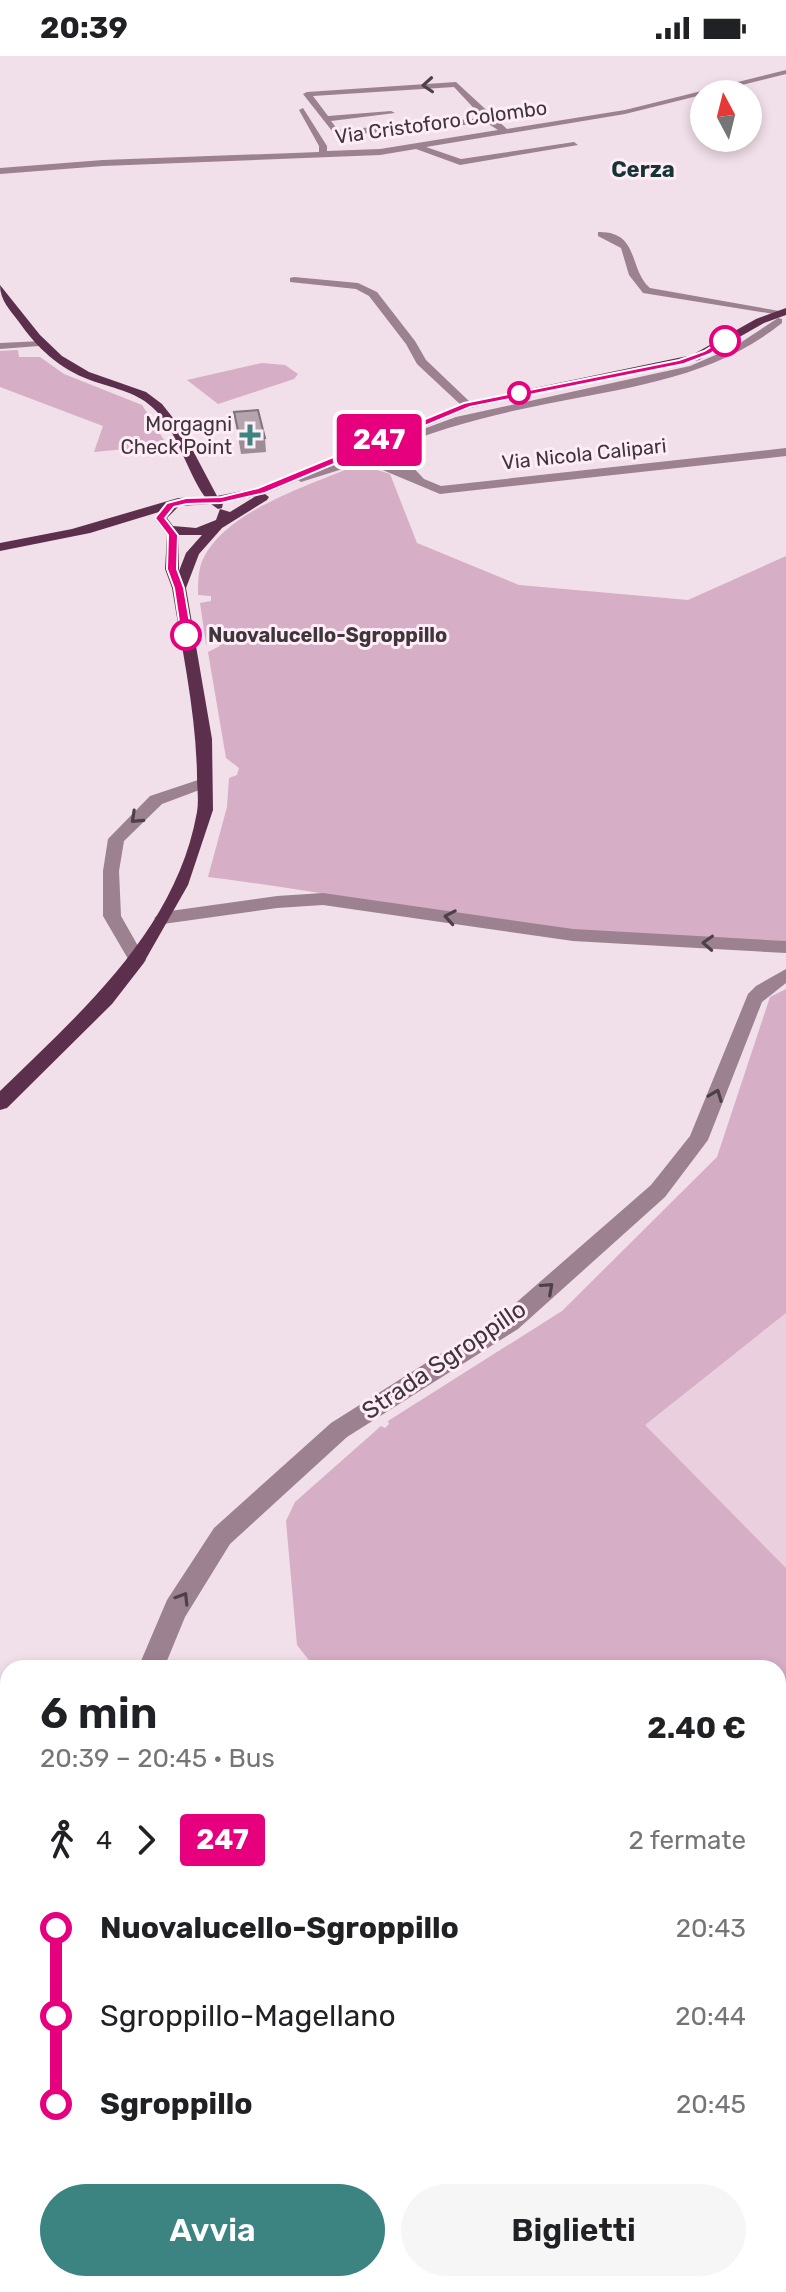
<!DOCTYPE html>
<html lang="it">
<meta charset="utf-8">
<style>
body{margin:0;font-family:Rubik,sans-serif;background:#f6f6f6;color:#202124;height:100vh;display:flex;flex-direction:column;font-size:30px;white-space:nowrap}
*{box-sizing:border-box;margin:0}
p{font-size:26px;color:#757577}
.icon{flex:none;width:44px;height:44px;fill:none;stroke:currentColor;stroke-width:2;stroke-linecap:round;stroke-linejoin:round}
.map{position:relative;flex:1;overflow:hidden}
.details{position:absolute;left:0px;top:1604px;width:786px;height:632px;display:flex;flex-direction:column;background:#fff;border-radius:24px 24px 0 0;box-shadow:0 4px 12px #0003}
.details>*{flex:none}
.badge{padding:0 16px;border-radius:6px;font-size:28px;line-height:52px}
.needle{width:52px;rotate:353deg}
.fabs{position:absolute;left:690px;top:24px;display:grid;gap:16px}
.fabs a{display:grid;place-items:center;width:72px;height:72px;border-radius:50%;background:#fff;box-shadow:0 4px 12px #0003;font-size:40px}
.map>.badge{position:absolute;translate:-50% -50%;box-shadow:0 0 0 4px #fff}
.legs{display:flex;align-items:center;gap:12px;height:88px;padding:0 40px;font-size:26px}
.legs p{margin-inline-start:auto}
.summary{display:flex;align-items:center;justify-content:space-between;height:136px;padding:0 40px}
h1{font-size:44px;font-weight:600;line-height:60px}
.action{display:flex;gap:16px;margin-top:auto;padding:16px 40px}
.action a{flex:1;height:92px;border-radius:48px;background:#3c8482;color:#fff;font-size:32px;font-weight:600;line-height:92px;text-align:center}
.action a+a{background:#f6f6f6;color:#202124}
ul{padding:0 40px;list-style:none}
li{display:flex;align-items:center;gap:28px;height:88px;font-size:30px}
li i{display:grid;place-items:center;width:12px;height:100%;margin:0 10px;background:currentColor}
li i::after{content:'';width:20px;height:20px;margin:-10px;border:6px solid;border-radius:50%;background:#fff}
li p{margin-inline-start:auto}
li:first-child i{background:linear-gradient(#0000 50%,currentColor 0)}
li:last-child i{background:linear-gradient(currentColor 50%,#0000 0)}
.status{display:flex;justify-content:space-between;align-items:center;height:56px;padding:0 40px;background:#fff;direction:ltr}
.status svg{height:22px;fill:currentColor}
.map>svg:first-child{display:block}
.built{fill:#ead0de}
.green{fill:#d6aec5}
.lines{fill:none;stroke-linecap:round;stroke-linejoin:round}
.minor{fill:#9c8190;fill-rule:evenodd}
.major{fill:#5c304c;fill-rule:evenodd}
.wall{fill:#9c8d95}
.building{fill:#b5a4ad;stroke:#7f7379;stroke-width:2}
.oneway{stroke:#4b4147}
.line-1{fill:#e6007e;stroke:#fff;stroke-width:2}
.stop-1-dot{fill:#fff;stroke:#e6007e;stroke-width:4}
.poi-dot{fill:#3c8482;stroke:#ffecf6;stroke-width:3}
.labels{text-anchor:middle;stroke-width:6;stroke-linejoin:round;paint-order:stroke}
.far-street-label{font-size:20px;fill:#3d363a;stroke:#ffecf6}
.far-poi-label{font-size:20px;fill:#3d363a;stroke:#ffecf6;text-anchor:end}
.far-stop-label{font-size:20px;font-weight:bold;fill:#3d363a;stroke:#ffecf6;text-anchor:start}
.far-neighbourhood-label{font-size:22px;font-weight:bold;fill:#133535;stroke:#ffecf6}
.street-label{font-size:24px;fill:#3d363a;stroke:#ffecf6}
</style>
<div class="status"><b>20:39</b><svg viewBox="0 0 49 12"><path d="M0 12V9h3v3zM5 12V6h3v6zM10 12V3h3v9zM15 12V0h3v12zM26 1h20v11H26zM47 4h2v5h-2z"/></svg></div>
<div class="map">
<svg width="786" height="2236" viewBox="0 0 786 2236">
<rect width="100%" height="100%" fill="#f1dfe9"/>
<path class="built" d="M786,1257v255l-142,-143z"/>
<g class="green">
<path d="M18,294l1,7h21l24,17 78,31 25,40 -73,7 9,-26 -103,-39v-36z"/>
<path d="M262,307l23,2 13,9 -4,5 -76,25 -31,-24z"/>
<path d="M359,408l31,10 27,69 102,42 169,15 98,-44v385c-89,-3 -178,-5 -266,-17 -104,-14 -207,-34 -312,-47l19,-70 2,-29 8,-3 2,-7 -13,-10 -18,-106 12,-6 -7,-5 -7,3 -6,-41 11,-2v-5l-13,-1c0,-12 0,-25 5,-36 24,-50 109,-74 156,-95z"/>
<path d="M786,933v324l-141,112 141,143v375l-8,8v-283h-463l-18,-23 -11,-124 9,-19 86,-76 4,2 4,-4 -1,-3 174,-110 155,-154 53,-160z"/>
<path d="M8,1951v277h209l4,8h-221v-278z"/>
</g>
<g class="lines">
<g class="minor">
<path d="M786,14v4l-161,40 -199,33 35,12 113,-17 4,3 -118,20 -44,-16 -36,6 -277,11 -103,8v-6l103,-8 216,-8v-6l-20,-36 4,-2 24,38v5l53,-2 118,-19 -11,-7 -151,13 -33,-42 4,-2 149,-10 51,47 118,-19zM454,31l29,31 -145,12 -7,-9 64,-8 -4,-2 -63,5 -15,-20z"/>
<path d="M598,176c42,-1 30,37 52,56l135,24 -5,3 -137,-22 -14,-18 -8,-27 -23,-12z"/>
<path d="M294,221l64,6 19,9 38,49 11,19 45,43v4h-8l-46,-43 -11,-20 -37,-48 -13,-7 -66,-7v-4z"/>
<path d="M778,262l4,1v4c-68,55 -153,64 -236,81 -55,11 -108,24 -159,47l21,11 16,17 17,7 345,-38v8l-346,38 -67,-28h-21l-51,16 -6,-4 62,-20 -11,-6 6,-4 49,21 -23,-12 -1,-11 79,-29 234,-51 44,-19z"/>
<path d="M43,285l1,2 -5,3 -39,3v-6z"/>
<path d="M204,722l6,2v6l-48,18 -38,37 -5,30 2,45 25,44 -3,4h-12l-28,-48v-45l5,-32 42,-43z"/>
<path d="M323,837l250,36 213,12v12l-213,-12 -250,-36 -46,3 -114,16 -9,-6 9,-6 114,-16z"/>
<path d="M786,913v14l-24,19 -54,138 -43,57 -147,132 -171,108 -117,107 -45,73 -21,51h-26l29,-68 47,-72 117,-105 171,-108 149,-130 39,-49 58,-142 8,-8z"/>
<path d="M8,1729v28l-8,3v-28z"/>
</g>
<g class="major">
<path d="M0,229l40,50 22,21 27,16 57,20 16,12 19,24 36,68 40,-8 206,-85 229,-48 64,-36 30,-11v7l-22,8 -65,37 -229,48 -205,86 4,3 -2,3 -45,28 -23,26 -13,34 26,151 1,71 -25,75 -45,79 -31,40 -105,104 -7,2v-19c81,-79 176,-161 197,-279 2,-12 0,-25 0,-37 -1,-63 -15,-125 -25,-187l-7,-19 2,-34 -13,-17 5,-6 -69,21 -90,18v-8l72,-14 106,-31 27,-1c-20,-28 -27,-67 -53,-90 -17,-16 -41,-19 -62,-27 -30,-11 -53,-32 -71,-58 -9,-12 -19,-22 -19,-37zM256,440l-26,16 -10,-3 -4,11 -20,8 -23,-2 -6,-8 12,-12 32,-2 7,5 4,-1 1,-5zM179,479h23l-16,18 -7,18z"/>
<path d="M786,1922v56l-8,4v-56z"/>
<path d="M504,2228h37l-3,8h-37z"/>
<path d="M575,2228h41l3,8h-41z"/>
<path d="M665,2228h32l-2,8h-32z"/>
</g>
</g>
<path class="wall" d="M234,356l31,26 1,14 -25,2z"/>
<path class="building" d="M258,354l7,28 -25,2 -6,-28z"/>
<defs><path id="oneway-chevron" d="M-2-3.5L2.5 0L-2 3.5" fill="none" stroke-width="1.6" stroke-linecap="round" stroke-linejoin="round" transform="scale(2)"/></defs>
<g class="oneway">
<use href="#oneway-chevron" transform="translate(428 29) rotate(176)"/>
<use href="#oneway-chevron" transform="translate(136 762) rotate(137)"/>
<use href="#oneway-chevron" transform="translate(450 861) rotate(-170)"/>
<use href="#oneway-chevron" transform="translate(708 887) rotate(-177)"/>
<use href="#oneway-chevron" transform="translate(716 1039) rotate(-69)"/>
<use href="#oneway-chevron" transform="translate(548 1232) rotate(-42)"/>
<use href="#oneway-chevron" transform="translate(183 1542) rotate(-58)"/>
</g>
<path class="line-1" d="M722,284l7,1 -19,13 -26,10 -214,43 -205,86 -44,10 -34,1 -13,3 -9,11 13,17 -1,34 7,19 8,47 -6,3 -5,-3 -7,-47 -7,-19 1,-34 -13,-17 12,-15 19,-5 35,-1 37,-9 206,-85 215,-43 25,-9z"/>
<g class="stop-1-dot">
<circle cx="725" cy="285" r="14"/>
<circle cx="519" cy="337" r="10"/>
<circle cx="186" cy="579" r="14"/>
</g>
<path class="poi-dot" d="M246 367h8v8h8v8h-8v8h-8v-8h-8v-8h8z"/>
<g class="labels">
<g class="far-street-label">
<text transform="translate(441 66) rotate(-8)" y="7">Via Cristoforo Colombo</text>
<text transform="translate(584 398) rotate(-6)" y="7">Via Nicola Calipari</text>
</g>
<g class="far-poi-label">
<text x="232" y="375">Morgagni<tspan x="232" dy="23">Check Point</tspan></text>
</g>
<g class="far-stop-label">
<text x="208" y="586">Nuovalucello-Sgroppillo</text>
</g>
<g class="far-neighbourhood-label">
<text x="643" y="121">Cerza</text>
</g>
<g class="street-label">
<text transform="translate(444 1304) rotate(-34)" y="8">Strada Sgroppillo</text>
</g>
</g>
</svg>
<div class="fabs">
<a><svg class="needle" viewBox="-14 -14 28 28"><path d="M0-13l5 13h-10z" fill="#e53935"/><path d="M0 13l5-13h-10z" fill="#757577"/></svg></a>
</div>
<b class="badge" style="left:379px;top:384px;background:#e6007e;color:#fff">247</b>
<section class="details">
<div class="summary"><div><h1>6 min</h1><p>20:39 – 20:45 · Bus</p></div><b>2.40 €</b></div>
<div class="legs"><svg class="icon" aria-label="walk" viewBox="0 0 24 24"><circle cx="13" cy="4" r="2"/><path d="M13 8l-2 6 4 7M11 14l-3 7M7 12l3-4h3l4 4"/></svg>4<svg class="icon" aria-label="forward" viewBox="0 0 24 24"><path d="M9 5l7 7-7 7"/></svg><b class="badge" style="background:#e6007e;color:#fff">247</b><p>2 fermate</p></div>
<ul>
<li><i style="color:#e6007e"></i><b>Nuovalucello-Sgroppillo</b><p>20:43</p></li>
<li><i style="color:#e6007e"></i><span>Sgroppillo-Magellano</span><p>20:44</p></li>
<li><i style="color:#e6007e"></i><b>Sgroppillo</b><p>20:45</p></li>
</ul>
<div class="action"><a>Avvia</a><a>Biglietti</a></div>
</section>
</div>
